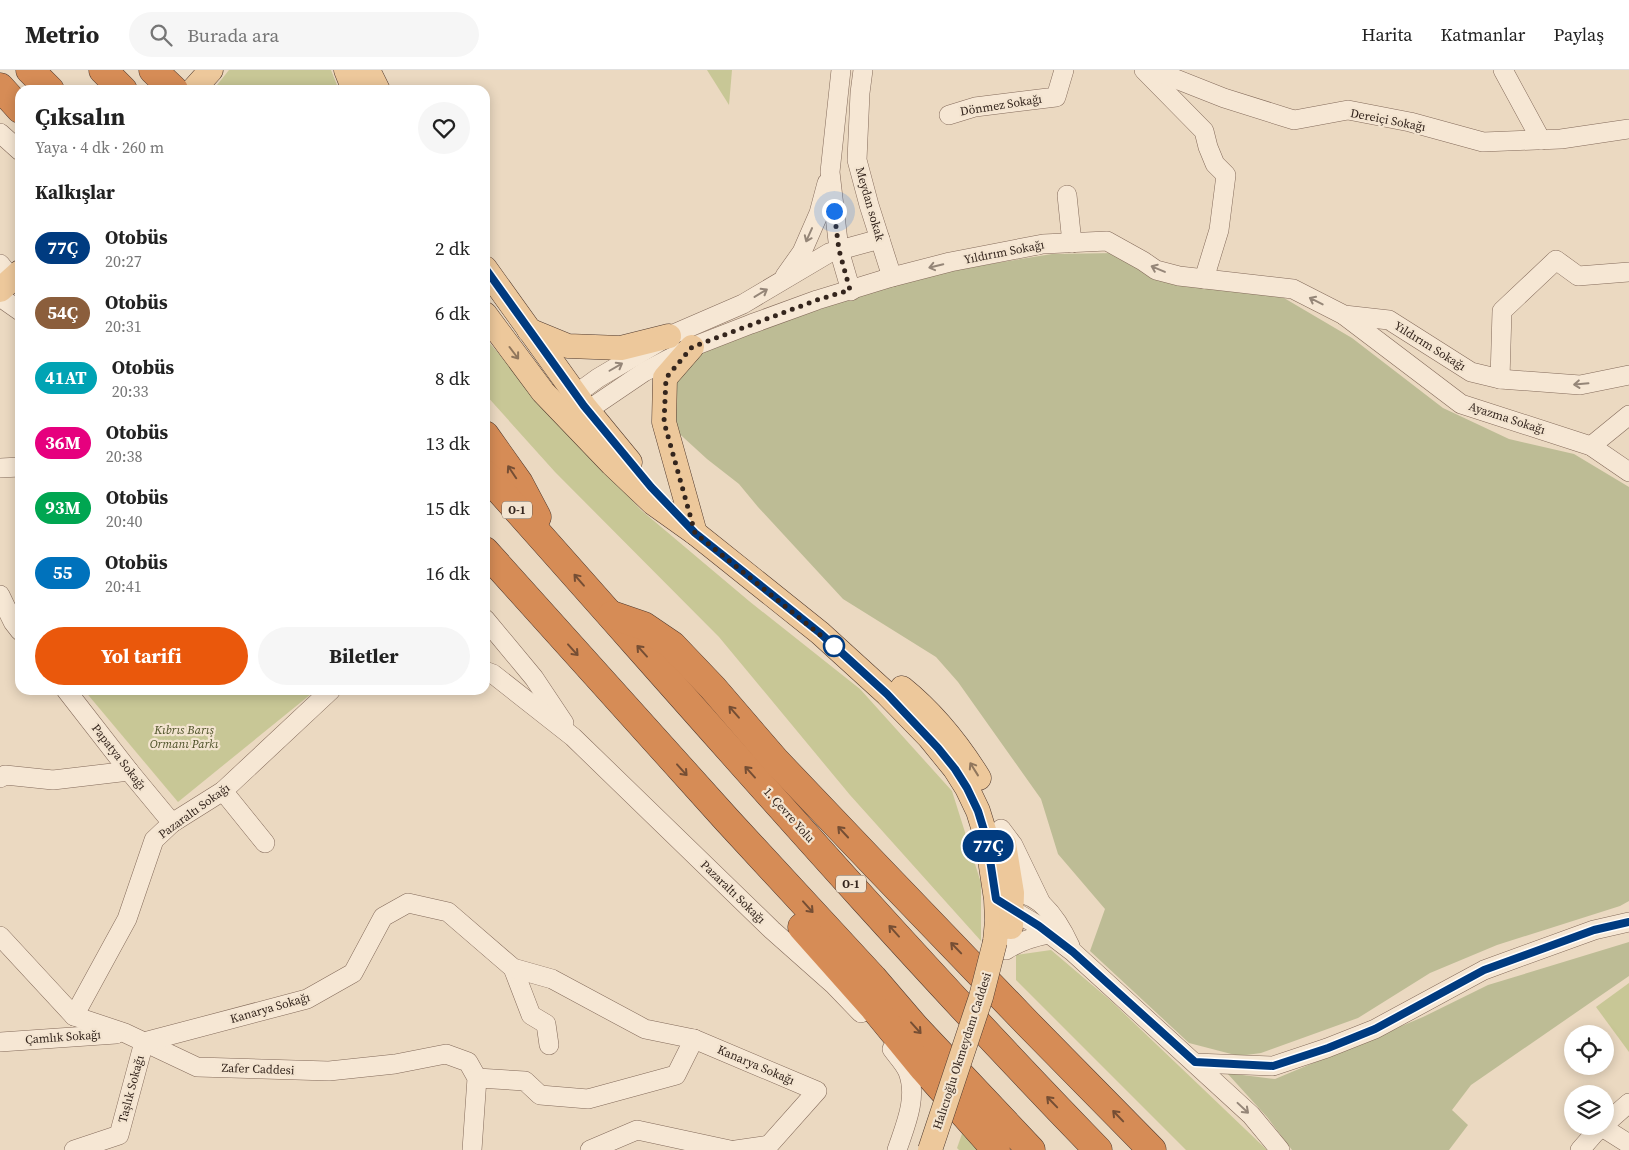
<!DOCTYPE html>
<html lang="tr">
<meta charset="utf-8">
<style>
body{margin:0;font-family:"Source Serif 4",serif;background:#f6f6f6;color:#222;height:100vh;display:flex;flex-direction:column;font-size:19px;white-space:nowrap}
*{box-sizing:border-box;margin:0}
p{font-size:16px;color:#767676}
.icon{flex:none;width:28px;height:28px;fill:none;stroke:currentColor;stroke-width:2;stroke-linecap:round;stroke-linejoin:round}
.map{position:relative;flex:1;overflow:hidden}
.sheet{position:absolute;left:15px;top:15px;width:475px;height:610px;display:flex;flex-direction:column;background:#fff;border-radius:15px;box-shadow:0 2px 12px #0003}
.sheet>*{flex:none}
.badge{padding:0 10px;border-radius:16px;font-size:18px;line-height:32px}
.fabs{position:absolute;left:1564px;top:955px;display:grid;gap:10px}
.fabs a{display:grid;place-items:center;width:50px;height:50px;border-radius:50%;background:#fff;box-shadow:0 2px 12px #0003;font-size:25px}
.you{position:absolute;width:25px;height:25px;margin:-12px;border:4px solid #fff;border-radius:50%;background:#1a73e8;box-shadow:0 0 0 8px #1a73e833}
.map>.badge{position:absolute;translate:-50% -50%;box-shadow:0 0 0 2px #fff}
h2{padding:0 20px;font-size:19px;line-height:45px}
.round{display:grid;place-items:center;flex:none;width:52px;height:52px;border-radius:26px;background:#f6f6f6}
.headline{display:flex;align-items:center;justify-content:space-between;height:85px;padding:0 20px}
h1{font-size:24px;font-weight:700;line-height:38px}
.action{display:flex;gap:10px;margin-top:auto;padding:10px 20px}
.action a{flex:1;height:58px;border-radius:30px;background:#ea580c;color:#fff;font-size:20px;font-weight:700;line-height:58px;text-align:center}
.action a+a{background:#f6f6f6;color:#222}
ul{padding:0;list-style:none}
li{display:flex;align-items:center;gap:15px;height:65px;padding:0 20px}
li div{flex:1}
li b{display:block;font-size:19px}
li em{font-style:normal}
li .badge{min-width:55px;font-weight:700;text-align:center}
header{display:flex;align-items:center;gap:30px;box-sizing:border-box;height:70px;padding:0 25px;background:#fff;border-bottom:1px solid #e0e0e0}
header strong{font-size:24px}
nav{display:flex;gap:28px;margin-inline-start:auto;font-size:18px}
.search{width:350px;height:45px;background:#f6f6f6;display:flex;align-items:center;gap:12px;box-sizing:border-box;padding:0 18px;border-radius:28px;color:#767676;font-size:19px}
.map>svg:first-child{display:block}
.green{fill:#c8c796}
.cemetery{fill:#bdbc95}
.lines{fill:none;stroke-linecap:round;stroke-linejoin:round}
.minor-casing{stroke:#836a5a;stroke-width:20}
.major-casing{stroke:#513a2e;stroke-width:25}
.highway-casing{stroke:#513a2e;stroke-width:29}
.minor{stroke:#f6e7d4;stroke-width:19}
.major{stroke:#edc89b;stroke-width:24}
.highway{stroke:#d68c56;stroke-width:28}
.major-bridge-casing{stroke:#513a2e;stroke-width:25;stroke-linecap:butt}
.major-bridge{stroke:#edc89b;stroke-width:24}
.oneway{stroke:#958678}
.oneway2{stroke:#90765c}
.oneway3{stroke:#754e34}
.line-casing{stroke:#fff;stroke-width:11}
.line{stroke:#003b80;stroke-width:8}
.walk{stroke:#34251d;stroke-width:5;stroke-dasharray:0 9}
.stop-dot{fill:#fff;stroke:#003b80;stroke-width:2.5}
.labels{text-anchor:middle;stroke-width:4.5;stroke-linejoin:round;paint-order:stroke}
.shield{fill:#f3e4d0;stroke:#6d5e53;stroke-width:1}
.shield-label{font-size:11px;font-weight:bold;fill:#34251d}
.street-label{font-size:12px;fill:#34251d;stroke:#f3e4d0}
.park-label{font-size:12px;font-style:italic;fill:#4b4f25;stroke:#f3e4d0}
</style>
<header>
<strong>Metrio</strong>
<div class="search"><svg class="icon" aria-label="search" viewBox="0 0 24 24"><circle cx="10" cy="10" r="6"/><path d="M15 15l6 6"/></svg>Burada ara</div>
<nav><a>Harita</a><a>Katmanlar</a><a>Paylaş</a></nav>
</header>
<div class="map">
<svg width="1629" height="1080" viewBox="0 0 1629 1080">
<rect width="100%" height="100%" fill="#ebd9c1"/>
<g class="green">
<path d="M229,0h102l8,20h-126z"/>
<path d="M707,0h25l-3,35z"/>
<path d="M485,268l95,107 61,65 108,91 111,88 92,102 29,92v58l-131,-146 -131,-158 -164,-165 -70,-78z"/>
<path d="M84,620h232l-138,112z"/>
<path d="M1051,880l60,51 156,149h-81l-170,-170v-25z"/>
<path d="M1629,913v69l-33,-45z"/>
<path d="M963,1061l18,19h-22l-2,-2z"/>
</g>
<g class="cemetery">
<path d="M1116,183l121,37 47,8 68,40 91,70 66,31 65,15 55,33v414l-9,5 -123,39 -67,28 -72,45 -97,35 -22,3 -50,-13 -99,-92 15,-42 -47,-55 -17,-55 -83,-117 -22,-25 -93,-58 -85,-92 -19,-23 -32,-25 -35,-32 -3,-49 12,-20 150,-58 116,-29 105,-17z"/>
<path d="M1629,872v34l-158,109 -19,25 16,15 -19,25h-157l-25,-33 -40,-44 48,6 148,-62 65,-32z"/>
</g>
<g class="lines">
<defs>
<g id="minor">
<path d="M841,0l-11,102 9,78 12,41"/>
<path d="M863,0l-3,23 -3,67 12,45 23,72"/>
<path d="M1144,0l60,61 4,16 7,17 11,11 -7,55 -15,49"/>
<path d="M1153,0l71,28 70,22 54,-10 62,12 73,20 78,-3 68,-10"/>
<path d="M1503,0l38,70"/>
<path d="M949,45l26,-8 81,-10 8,-27"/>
<path d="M0,63l20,18"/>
<path d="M1067,125l5,48"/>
<path d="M0,194l12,15"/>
<path d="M785,206l17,-24 17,-39 8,-30"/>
<path d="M0,227l20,14"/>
<path d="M1345,246l116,88 130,42 38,26"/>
<path d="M1500,309l2,-68 54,-51 22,16 51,-4"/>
<path d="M576,324l22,-16 71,-42 74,-32 86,-51 51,-14"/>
<path d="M588,340l56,-38 48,-25 59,-23 66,-24 75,-23 58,-15 93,-18 64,-3 36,20 13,9 23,6 114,13 51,26 45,5 82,52 29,7 80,6 49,-10"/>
<path d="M1591,376l38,-31"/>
<path d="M0,398l20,-1"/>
<path d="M0,525l13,27 7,9"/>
<path d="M485,549l49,59 30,45"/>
<path d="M485,601l8,3 80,63 199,193 62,55 27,28"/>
<path d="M66,620l63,81 43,52"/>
<path d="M0,708l5,-3 48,5 76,-9"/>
<path d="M223,721l42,52"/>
<path d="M1001,759l12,16 28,58"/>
<path d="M1012,823c29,-2 48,31 58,53"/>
<path d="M1012,840l27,16 34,26 178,163 29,35"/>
<path d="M0,866l74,80 51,17 72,34 132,4 66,-7 51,-10 22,8 9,16 -5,72"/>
<path d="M1006,880c14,-9 27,-13 43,-16"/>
<path d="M513,898l18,47 15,9 3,21"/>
<path d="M74,946l53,-97 27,-79 18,-17 51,-32 108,-101"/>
<path d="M0,972l116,-8"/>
<path d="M892,979c5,7 13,15 16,23 10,26 -3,54 -11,78"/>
<path d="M1195,993l78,3 54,-18 48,-19 109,-59 110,-40 35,-8"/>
<path d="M477,1008l48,3 15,14 48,4 88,-24 18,-36"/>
<path d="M1605,1054l24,-21"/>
<path d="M1602,1057l27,17"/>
<path d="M74,1080l45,-15 25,-93 163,-43 46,-26 30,-56 25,-14 40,9 65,56 39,11 93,50 49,10 123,52 -48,54 -33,5"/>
<path d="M590,1080l47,-20 93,20"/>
<path d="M1580,1080l14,-16 8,-8"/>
</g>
<g id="major">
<path d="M346,0l8,20"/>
<path d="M368,0l10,20"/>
<path d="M193,20l18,-20"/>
<path d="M485,198l99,138 46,56"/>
<path d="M0,220l20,-18"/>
<path d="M485,244l58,78 69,72 41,39 42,30 125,100 67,61 42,43 26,32 12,19 11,23 9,29 9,59 1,22 -2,21"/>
<path d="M529,260l39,16 53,2 48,-12"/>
<path d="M692,277l-27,31 -1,44 31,111"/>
<path d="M902,618c31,25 56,56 77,90"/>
<path d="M1004,774l8,49 -1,34"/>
</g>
<g id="highway">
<path d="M30,0l20,20"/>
<path d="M103,0l20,20"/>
<path d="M153,0l21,20"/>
<path d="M0,17l20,22"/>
<path d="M485,365l34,48 18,34"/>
<path d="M485,404c203,227 401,458 613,676"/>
<path d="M485,481l242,269 146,158 42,49 116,123"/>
<path d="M612,545l32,11 28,19 41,43 62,72 102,107 151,157 124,126"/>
<path d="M802,857l72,81 50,61 72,81"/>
</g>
</defs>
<use href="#minor" class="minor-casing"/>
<use href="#major" class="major-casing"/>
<use href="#highway" class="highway-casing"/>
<use href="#minor" class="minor"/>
<use href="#major" class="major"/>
<use href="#highway" class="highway"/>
<defs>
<path id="major-bridge" d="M930,1080l51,-153 14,-55"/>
</defs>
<use href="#major-bridge" class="major-bridge-casing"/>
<use href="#major-bridge" class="major-bridge"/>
</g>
<defs><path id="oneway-shaft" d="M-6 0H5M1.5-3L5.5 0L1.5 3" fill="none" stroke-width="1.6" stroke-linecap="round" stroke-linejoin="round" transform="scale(1.25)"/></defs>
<g class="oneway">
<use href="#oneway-shaft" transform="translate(809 165) rotate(114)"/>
<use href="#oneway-shaft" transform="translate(936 196) rotate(166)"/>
<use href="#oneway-shaft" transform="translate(1158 199) rotate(-157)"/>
<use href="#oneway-shaft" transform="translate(761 223) rotate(-31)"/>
<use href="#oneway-shaft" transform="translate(1316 231) rotate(-153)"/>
<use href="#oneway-shaft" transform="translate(616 297) rotate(-30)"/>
<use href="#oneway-shaft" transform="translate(1581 314) rotate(175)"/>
<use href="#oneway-shaft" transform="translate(1243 1038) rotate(43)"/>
</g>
<g class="oneway2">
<use href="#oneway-shaft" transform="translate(514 283) rotate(53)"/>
<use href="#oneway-shaft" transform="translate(974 699) rotate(-122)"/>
</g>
<g class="oneway3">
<use href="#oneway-shaft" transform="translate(512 402) rotate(-124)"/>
<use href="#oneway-shaft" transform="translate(579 510) rotate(-131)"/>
<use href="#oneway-shaft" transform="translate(573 580) rotate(48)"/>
<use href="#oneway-shaft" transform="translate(642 581) rotate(-132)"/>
<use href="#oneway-shaft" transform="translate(734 642) rotate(-131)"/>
<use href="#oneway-shaft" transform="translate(682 700) rotate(48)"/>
<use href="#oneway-shaft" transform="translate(750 702) rotate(-132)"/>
<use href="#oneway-shaft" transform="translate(843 762) rotate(-133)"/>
<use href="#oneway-shaft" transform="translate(808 837) rotate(48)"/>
<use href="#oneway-shaft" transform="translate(894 861) rotate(-132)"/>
<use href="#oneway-shaft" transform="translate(956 878) rotate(-134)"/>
<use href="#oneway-shaft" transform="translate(916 958) rotate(48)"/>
<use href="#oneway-shaft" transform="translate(1052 1032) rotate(-134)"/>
<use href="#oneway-shaft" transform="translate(1118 1046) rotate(-134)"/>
</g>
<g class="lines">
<defs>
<path id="line" d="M485,198l99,138 67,81 44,46 125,100 67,61 51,54 17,21 12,19 11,23 9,29 9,59 43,27 34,26 122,110 78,4 55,-18 47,-19 109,-59 110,-40 35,-8"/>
</defs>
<use href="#line" class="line-casing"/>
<use href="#line" class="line"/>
<path class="walk" d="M834,576l-139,-113 -31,-111 2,-44 26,-31 125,-47 33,-10 -11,-40 -5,-39"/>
</g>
<circle class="stop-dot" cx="834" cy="576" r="10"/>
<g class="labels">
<g class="shield">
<rect x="502" y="431.5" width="30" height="17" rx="4"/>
<rect x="836" y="805.5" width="30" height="17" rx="4"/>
</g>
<g class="shield-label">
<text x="517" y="444">O-1</text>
<text x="851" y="818">O-1</text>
</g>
<g class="street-label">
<text transform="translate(1001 35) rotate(-9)" y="4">Dönmez Sokağı</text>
<text transform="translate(1388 50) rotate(11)" y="4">Dereiçi Sokağı</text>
<text transform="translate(870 134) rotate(74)" y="4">Meydan sokak</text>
<text transform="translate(1004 182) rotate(-11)" y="4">Yıldırım Sokağı</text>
<text transform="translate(1430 276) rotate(32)" y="4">Yıldırım Sokağı</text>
<text transform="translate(1507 348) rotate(18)" y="4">Ayazma Sokağı</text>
<text transform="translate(119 687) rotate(52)" y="4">Papatya Sokağı</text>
<text transform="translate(194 741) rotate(-36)" y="4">Pazaraltı Sokağı</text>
<text transform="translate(789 745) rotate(48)" y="4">1. Çevre Yolu</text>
<text transform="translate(733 822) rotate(44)" y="4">Pazaraltı Sokağı</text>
<text transform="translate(270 938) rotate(-16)" y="4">Kanarya Sokağı</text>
<text transform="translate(63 967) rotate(-4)" y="4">Çamlık Sokağı</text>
<text transform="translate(962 981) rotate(-72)" y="4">Halıcıoğlu Okmeydanı Caddesi</text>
<text transform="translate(756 995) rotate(23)" y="4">Kanarya Sokağı</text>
<text transform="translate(258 999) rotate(2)" y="4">Zafer Caddesi</text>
<text transform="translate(131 1019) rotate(-75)" y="4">Taşlık Sokağı</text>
</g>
<g class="park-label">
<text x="184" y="664">Kıbrıs Barış<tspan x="184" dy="14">Ormanı Parkı</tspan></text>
</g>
</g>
</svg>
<div class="fabs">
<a><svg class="icon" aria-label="locate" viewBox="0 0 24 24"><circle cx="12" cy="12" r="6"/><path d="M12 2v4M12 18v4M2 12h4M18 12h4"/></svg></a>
<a><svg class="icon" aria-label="layers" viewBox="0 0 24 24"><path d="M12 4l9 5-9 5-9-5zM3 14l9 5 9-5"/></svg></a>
</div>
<div class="you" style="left:834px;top:141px"></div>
<b class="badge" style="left:988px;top:776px;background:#003b80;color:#fff">77Ç</b>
<section class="sheet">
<div class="headline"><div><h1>Çıksalın</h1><p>Yaya · 4 dk · 260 m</p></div><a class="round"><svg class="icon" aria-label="heart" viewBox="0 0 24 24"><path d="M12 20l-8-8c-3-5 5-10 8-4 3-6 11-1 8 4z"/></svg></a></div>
<h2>Kalkışlar</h2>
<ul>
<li><span class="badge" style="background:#003b80;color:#fff">77Ç</span><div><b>Otobüs</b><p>20:27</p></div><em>2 dk</em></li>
<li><span class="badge" style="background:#8b5e3c;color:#fff">54Ç</span><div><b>Otobüs</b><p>20:31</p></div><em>6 dk</em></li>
<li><span class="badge" style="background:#00a3b4;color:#fff">41AT</span><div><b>Otobüs</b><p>20:33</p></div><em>8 dk</em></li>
<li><span class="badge" style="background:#e6007e;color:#fff">36M</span><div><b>Otobüs</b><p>20:38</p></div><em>13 dk</em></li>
<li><span class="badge" style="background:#00a651;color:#fff">93M</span><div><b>Otobüs</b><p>20:40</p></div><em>15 dk</em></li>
<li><span class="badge" style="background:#0072bc;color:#fff">55</span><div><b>Otobüs</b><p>20:41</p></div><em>16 dk</em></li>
</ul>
<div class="action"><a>Yol tarifi</a><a>Biletler</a></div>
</section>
</div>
